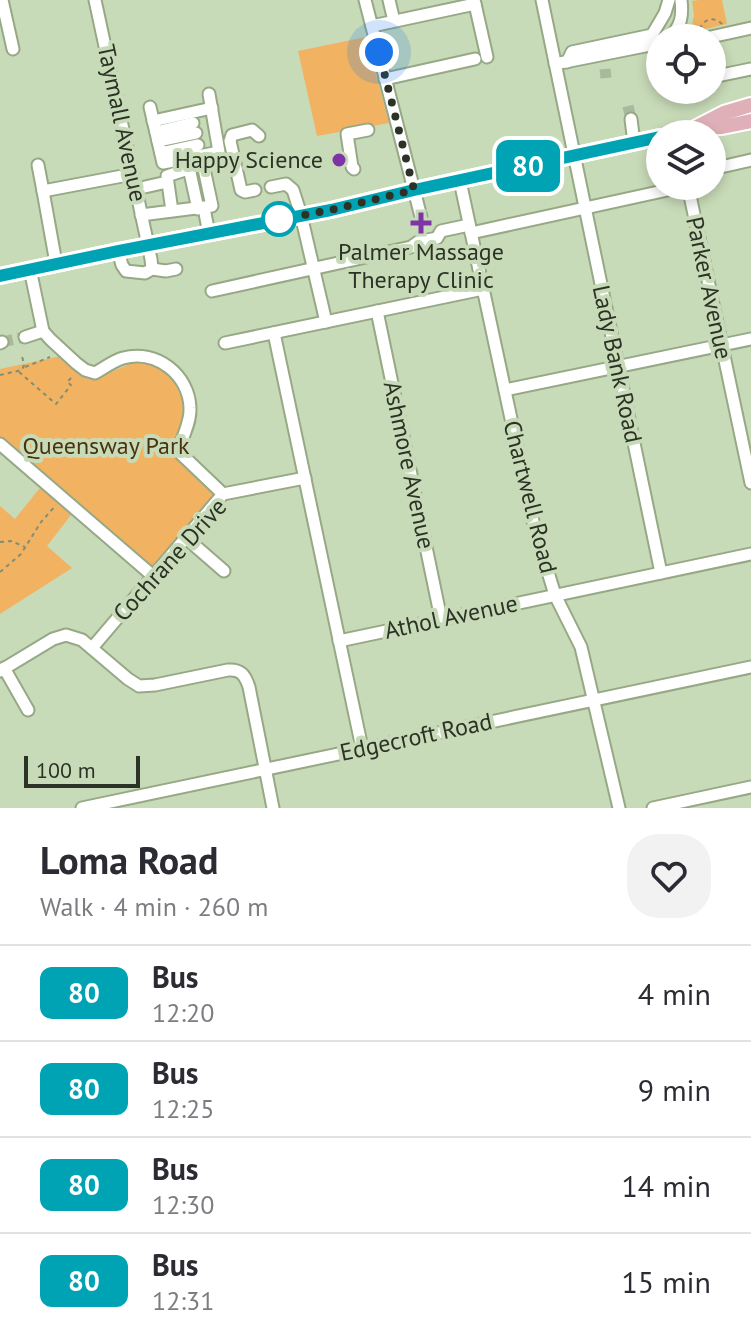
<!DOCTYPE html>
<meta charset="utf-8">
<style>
body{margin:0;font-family:"PT Sans",sans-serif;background:#f2f2f3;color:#2b2b33;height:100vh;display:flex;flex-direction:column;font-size:30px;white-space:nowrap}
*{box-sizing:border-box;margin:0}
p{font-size:26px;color:#7c7c81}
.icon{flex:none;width:44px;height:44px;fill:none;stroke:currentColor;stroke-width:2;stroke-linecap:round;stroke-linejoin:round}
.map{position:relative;height:808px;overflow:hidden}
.panel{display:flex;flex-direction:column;background:#fff;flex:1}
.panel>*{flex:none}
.badge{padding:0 16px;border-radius:12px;font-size:28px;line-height:52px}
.fabs{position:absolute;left:646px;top:24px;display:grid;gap:16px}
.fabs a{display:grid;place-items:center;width:80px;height:80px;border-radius:50%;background:#fff;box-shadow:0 4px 12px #0003;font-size:40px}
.scale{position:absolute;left:24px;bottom:20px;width:116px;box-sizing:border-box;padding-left:8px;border:4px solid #2c3326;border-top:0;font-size:22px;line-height:28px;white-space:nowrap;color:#2c3326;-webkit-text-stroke:6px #c8dbb8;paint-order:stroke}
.you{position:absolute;width:40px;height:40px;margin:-20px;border:6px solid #fff;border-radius:50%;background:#1a73e8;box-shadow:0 0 0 12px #1a73e833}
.map>.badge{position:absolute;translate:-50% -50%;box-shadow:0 0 0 4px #fff}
.round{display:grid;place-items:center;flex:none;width:84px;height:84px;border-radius:32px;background:#f2f2f3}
.head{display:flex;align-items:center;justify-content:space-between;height:136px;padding:0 40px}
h1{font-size:38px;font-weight:700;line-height:60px}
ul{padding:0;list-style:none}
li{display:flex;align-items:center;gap:24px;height:96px;padding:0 40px;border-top:2px solid #e1e1e2}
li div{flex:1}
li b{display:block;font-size:30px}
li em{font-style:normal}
li .badge{min-width:88px;font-weight:700;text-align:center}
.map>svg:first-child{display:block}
.green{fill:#f1b262}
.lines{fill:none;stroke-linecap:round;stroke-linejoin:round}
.minor-tunnel{stroke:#a9b99b;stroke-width:11;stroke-dasharray:11 5.5;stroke-linecap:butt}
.minor-casing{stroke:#96a886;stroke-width:15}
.major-casing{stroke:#fff;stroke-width:18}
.path{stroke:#818e75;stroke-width:2;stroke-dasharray:4 4;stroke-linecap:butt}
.minor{stroke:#fff;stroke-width:11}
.major{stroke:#dfb0b7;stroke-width:14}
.line-casing{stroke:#fff;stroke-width:18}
.line{stroke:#00a3b4;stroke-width:12}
.walk{stroke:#2c3326;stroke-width:8;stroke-dasharray:0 14.4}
.poi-dot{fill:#7e34a6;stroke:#c8dbb8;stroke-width:3}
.stop-dot{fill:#fff;stroke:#00a3b4;stroke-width:4}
.labels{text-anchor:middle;stroke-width:8;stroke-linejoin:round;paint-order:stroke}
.street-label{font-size:24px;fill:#2c3326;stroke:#c8dbb8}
.poi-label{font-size:24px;fill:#2c3326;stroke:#c8dbb8;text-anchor:end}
.park-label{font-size:24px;fill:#4c3310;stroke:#c8dbb8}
</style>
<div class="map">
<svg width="751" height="808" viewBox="0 0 751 808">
<rect width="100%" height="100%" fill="#c8dbb8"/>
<g class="green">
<path d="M699,0h23l5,24 -36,8 3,-17 -2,-14z"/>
<path d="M366,37l23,86 -72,13 -19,-85z"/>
<path d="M61,356l26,22 5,2 40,-17 18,1 9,3 13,9 12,18 3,23 -13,29 1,9 37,35 2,6 -59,70h-6l-71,-60 -31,40 25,22 -72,46v-108l15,13 32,-40 -47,-40v-70z"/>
</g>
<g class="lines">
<g class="minor-tunnel">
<path d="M605,69l1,9"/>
<path d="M628,106l3,13"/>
<path d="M2,342l23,-5"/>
</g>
<defs>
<g id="minor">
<path d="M2,0l11,49"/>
<path d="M95,0l56,259 1,10 -7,4 -19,-2 -4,-6 -4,-14"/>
<path d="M365,0l56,217"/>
<path d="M389,0l5,21"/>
<path d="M542,0l119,573"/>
<path d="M475,4l12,53"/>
<path d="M372,26l103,-22 -1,-4"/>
<path d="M669,38c12,-11 14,-22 12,-38"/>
<path d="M706,38l45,-10"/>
<path d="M567,62l5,-10 80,-17"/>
<path d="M555,64l105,-21"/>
<path d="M712,77l39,-8"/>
<path d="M660,78l-8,-43 13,-22 4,-13"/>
<path d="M385,79l90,-20"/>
<path d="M150,107l13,56 56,-11 -10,-58"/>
<path d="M631,119l3,24"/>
<path d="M153,121l59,-13"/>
<path d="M156,132l37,-9"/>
<path d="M158,141l38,-8"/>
<path d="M161,153l37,-8"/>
<path d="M38,165l5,26 90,-17"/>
<path d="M189,168l9,41"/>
<path d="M354,169l-2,-2 -5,-33 21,-4"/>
<path d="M712,169l39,-9"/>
<path d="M460,181l74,345 21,69 26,52 38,161"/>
<path d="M688,186l63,297"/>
<path d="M271,187l15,-3 7,6 8,25 25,107"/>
<path d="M136,189l31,-7"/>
<path d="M255,190l-10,2 -4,-2 -11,-49 2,-6 20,-5 7,6"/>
<path d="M43,191l13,72"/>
<path d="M204,208l5,26"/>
<path d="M141,215l71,-9 -9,-42 -36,12 5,35"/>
<path d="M471,233l215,-47"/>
<path d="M30,269l13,62 7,8 26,24 9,7 10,3c9,-5 18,-12 28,-15 34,-9 66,17 67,50 1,16 -9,29 -11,44l44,42"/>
<path d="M152,269l14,2 10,-2"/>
<path d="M212,291l199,-44 7,-5 19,-4 4,-7 28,-6"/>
<path d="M377,311l64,308"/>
<path d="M274,333l88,415"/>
<path d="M25,337l18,-6"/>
<path d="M0,343l2,-1"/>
<path d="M225,343l258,-54"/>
<path d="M505,390l246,-51"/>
<path d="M0,444l153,132"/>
<path d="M186,538l38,33"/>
<path d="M339,641l412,-87"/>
<path d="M92,648l131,-154 82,-16"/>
<path d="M4,668l24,42"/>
<path d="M0,671l53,-32 13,-4 16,5 46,39 11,7 16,-1 73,-15c13,-1 17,5 21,17l24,121"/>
<path d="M82,808l669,-141"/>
<path d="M653,808l98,-21"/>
</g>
<g id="major">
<path d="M701,128l21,-1 29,-6"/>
<path d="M674,134l19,-5 31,-16 27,-8"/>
<path d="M0,276l118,-25 213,-41 83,-20 246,-53"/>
</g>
</defs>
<use href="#minor" class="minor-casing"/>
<use href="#major" class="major-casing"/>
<g class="path">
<path d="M700,29c4,-11 15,-13 23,-4"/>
<path d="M25,367l25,-10"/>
<path d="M19,372l37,32 15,-19 -4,-3 5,-5"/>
<path d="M0,375l22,-5 2,-5 -2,-9"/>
<path d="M0,542l11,-1 14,6"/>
<path d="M0,572l21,-18 20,-32 15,-17"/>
</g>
<use href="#minor" class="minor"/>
<use href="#major" class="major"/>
</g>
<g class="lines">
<defs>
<path id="line" d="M0,276l118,-25 213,-41 83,-20 246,-53"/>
</defs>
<use href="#line" class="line-casing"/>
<use href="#line" class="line"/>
<path class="walk" d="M279,219l-8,2 60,-11 83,-20 -35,-138"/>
</g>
<g class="poi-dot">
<circle cx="339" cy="160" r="8"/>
<path d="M417 211h8v8h8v8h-8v8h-8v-8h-8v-8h8z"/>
</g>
<circle class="stop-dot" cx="279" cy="219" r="16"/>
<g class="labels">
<g class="street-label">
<text transform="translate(122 123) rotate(78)" y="8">Taymall Avenue</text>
<text transform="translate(709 288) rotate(78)" y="8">Parker Avenue</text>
<text transform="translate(617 364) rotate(78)" y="8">Lady Bank Road</text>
<text transform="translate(409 465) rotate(78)" y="8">Ashmore Avenue</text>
<text transform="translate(530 497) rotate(76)" y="8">Chartwell Road</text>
<text transform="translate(170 560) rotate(-48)" y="8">Cochrane Drive</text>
<text transform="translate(451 617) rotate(-12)" y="8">Athol Avenue</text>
<text transform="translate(416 737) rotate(-12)" y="8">Edgecroft Road</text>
</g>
<g class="poi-label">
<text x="323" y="168">Happy Science</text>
<text x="421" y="260" text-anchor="middle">Palmer Massage<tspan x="421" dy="28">Therapy Clinic</tspan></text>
</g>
<g class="park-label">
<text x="106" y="454">Queensway Park</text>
</g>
</g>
</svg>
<div class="fabs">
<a><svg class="icon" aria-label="locate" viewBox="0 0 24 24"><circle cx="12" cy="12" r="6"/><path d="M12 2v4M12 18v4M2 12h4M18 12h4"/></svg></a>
<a><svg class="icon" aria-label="layers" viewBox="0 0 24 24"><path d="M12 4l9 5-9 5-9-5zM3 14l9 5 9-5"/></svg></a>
</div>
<div class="scale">100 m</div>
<div class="you" style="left:379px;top:52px"></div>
<b class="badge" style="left:528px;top:166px;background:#00a3b4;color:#fff">80</b>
</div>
<section class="panel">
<div class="head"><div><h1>Loma Road</h1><p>Walk · 4 min · 260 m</p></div><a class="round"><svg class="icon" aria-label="heart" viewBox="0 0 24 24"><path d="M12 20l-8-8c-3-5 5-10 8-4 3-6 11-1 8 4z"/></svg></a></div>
<ul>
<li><span class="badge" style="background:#00a3b4;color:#fff">80</span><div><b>Bus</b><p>12:20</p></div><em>4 min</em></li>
<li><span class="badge" style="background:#00a3b4;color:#fff">80</span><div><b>Bus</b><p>12:25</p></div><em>9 min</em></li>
<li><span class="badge" style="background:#00a3b4;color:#fff">80</span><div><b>Bus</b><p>12:30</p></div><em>14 min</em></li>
<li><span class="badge" style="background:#00a3b4;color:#fff">80</span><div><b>Bus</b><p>12:31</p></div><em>15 min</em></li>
</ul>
</section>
